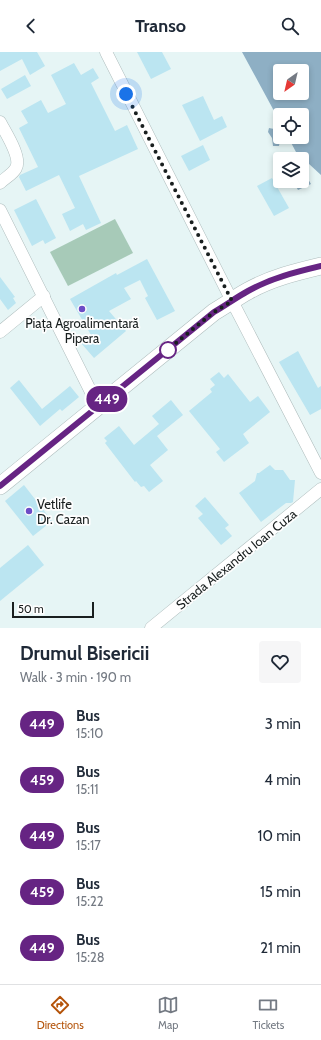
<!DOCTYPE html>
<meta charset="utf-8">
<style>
body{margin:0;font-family:Cabin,sans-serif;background:#f6f6f7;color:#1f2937;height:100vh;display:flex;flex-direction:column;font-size:15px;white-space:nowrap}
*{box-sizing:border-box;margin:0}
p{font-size:13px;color:#747a83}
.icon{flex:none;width:22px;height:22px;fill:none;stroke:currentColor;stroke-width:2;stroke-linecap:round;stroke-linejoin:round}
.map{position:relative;height:576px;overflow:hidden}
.panel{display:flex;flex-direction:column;background:#fff;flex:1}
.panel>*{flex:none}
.badge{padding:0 8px;border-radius:13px;font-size:14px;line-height:26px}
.needle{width:26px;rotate:214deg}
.tools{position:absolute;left:273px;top:12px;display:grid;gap:8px}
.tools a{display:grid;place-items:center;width:36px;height:36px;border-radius:4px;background:#fff;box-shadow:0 2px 6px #0003;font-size:20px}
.scale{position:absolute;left:12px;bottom:10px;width:82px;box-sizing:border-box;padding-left:4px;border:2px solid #191f1f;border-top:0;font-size:11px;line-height:14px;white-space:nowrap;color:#191f1f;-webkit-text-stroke:3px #fefefe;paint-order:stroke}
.you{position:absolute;width:20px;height:20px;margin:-10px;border:3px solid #fff;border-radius:50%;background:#1a73e8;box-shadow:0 0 0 6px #1a73e833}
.map>.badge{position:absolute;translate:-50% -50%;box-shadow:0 0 0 2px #fff}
.round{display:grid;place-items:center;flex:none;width:42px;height:42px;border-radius:4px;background:#f6f6f7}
.head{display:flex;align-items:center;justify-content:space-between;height:68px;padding:0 20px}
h1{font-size:19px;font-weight:800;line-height:30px}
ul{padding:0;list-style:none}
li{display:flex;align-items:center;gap:12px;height:56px;padding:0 20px}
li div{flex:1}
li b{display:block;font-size:15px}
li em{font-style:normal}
li .badge{min-width:44px;font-weight:700;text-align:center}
header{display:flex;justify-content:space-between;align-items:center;height:52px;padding:0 20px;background:#fff;font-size:18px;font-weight:800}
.tabs{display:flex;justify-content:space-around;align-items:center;height:56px;border-top:1px solid #e0e1e3;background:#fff;font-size:11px;color:#747a83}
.tabs a{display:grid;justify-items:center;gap:2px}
.tabs .on{color:#b45309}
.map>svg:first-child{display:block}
.green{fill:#a7cab8}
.water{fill:#8eafc4;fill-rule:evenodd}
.building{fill:#bbe5f1}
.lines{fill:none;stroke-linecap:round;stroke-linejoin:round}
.minor-casing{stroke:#afbdbd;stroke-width:13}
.secondary-casing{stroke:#afbdbd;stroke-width:18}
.minor{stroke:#fff;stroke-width:12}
.secondary{stroke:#fff;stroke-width:17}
.line-casing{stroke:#fff;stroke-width:9}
.line{stroke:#662483;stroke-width:6}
.walk{stroke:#191f1f;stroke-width:4;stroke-dasharray:0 7.2}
.poi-dot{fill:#6c4cc6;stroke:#fefefe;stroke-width:1.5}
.stop-dot{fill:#fff;stroke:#662483;stroke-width:2}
.labels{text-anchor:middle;stroke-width:3.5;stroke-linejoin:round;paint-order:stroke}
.poi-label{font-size:13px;fill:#191f1f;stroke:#fefefe}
.street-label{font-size:13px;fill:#191f1f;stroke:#fefefe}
</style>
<header><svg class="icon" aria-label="back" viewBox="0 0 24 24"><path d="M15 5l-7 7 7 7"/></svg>Transo<svg class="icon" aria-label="search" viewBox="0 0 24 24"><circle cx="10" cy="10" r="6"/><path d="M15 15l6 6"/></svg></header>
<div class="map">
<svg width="321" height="576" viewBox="0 0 321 576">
<rect width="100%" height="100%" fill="#e6f5f5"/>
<path class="green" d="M115,167l18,34 -65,33 -18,-34z"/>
<g class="water">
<path d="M242,0h79v123l-25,-23 -8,-15h14v-22h-22v7zM280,19h22v22h-22z"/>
<path d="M269,76l5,1c5,5 7,10 5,17h-6l-1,-8 -4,-6z"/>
<path d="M302,117l9,15 -13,6 -5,-9h9z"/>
</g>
<g class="building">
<path d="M0,0h37l8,14 -15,9 -8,-16 -22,12z"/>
<path d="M137,0h25l9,17 -20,10z"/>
<path d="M74,11l7,12 12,-7 6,10 -8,5 24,48 12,-6 11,24 -59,27 22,47 -15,7 -3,-6 -13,7 -8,-17 13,-6 -16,-33 -33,16 -7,-14 1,-2 18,-8 -19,-39 9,-5 -7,-12 20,-11 7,13 18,-9 -15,-29z"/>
<path d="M25,23l6,11 -24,13 -6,-10z"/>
<path d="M203,44l11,24 8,-4 5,11 -27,14 -18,-36z"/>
<path d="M203,93l7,15 -21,11 -8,-15z"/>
<path d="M272,126l17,30 -15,8 -17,-30z"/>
<path d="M36,147l20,39 -11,6 -2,-4 -11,6 -18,-36z"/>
<path d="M147,207l28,52 -18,9 -12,-22 3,-2 -8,-16 -16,8 7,11 -22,12 17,20 -32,27 -13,-15 10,-8 -21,-36 46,-26 1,2z"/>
<path d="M0,225l15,20 -2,1 3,5 -8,7 -8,-11z"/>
<path d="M298,299l20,37 3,-2v23l-11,6 -31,-53z"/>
<path d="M219,320l5,6 4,-4 22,28 8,-6 12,16 -27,22 6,9 -25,19 -8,-10 4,-3 -31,-38 23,-19 -2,-3 5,-4 -5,-6z"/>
<path d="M19,328l23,29 28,-23 9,11 -17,14 -2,-2 -20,17 -30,-38z"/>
<path d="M171,348l12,15 -26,21 11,14 -18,15 13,16 -14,11 -5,-6 -3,1 -5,-6 -1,1 -30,-39 2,-2 -3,-3 15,-12 15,19 25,-21 -7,-8z"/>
<path d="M270,413l5,5h8l7,10h5l-2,22 -2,1h-5l-25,19 -22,-29 16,-12 2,-8h2z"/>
<path d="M24,433l28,36 -19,15 -28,-35z"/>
<path d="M205,445l24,28 -4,3 7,8 -11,9 -23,-27 5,-4 -8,-8z"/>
<path d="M28,493l16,20 -44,36v-33z"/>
</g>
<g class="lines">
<defs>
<g id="minor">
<path d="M106,0l126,249 89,172"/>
<path d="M0,70c5,10 22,35 16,46 -3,6 -11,10 -16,15"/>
<path d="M0,158l98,196"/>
<path d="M0,280l44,-36"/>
<path d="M151,576l170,-139"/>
</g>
<path id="secondary" d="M0,434l214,-174c12,-7 23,-15 34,-21 23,-13 48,-19 73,-25"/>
</defs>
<use href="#minor" class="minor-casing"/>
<use href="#secondary" class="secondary-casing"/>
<use href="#minor" class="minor"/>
<use href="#secondary" class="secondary"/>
</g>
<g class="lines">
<defs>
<path id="line" d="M0,434l214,-174c12,-7 23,-15 34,-21 23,-13 48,-19 73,-25"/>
</defs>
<use href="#line" class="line-casing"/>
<use href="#line" class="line"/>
<path class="walk" d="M126,42l106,207 -18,11 -48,39 2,-1"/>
</g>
<g class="poi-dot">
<circle cx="82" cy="257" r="4"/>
<circle cx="29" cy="459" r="4"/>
</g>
<circle class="stop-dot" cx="168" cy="298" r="8"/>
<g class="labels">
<g class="poi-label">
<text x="82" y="276">Piața Agroalimentară<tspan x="82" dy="15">Pipera</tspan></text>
<text x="37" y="457" text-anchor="start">Vetlife<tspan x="37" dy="15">Dr. Cazan</tspan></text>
</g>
<g class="street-label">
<text transform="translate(236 507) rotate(-39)" y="5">Strada Alexandru Ioan Cuza</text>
</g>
</g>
</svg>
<div class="tools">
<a><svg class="needle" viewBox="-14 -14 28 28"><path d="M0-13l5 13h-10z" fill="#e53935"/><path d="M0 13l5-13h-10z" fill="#747a83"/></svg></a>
<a><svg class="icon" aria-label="locate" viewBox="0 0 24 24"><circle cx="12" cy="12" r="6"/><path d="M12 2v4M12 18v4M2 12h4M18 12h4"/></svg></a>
<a><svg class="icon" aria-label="layers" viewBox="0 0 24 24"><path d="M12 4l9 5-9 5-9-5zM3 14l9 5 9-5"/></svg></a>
</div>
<div class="scale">50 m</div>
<div class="you" style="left:126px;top:42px"></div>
<b class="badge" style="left:107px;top:347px;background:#662483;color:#fff">449</b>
</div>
<section class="panel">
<div class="head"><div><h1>Drumul Bisericii</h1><p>Walk · 3 min · 190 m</p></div><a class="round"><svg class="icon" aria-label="heart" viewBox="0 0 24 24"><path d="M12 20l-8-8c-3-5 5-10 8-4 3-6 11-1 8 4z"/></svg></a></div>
<ul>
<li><span class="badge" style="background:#662483;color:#fff">449</span><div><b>Bus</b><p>15:10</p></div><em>3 min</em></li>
<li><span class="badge" style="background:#662483;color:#fff">459</span><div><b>Bus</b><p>15:11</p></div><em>4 min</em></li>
<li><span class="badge" style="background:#662483;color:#fff">449</span><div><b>Bus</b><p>15:17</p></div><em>10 min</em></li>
<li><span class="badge" style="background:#662483;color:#fff">459</span><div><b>Bus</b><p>15:22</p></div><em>15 min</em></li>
<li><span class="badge" style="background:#662483;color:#fff">449</span><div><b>Bus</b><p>15:28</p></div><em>21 min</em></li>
</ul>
</section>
<nav class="tabs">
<a class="on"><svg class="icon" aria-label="directions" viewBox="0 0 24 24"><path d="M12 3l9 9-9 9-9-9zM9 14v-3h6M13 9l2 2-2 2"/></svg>Directions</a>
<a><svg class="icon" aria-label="map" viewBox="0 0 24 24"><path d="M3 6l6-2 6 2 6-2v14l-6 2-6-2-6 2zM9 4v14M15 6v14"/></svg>Map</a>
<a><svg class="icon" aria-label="tickets" viewBox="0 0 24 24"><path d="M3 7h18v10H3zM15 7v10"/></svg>Tickets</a>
</nav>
